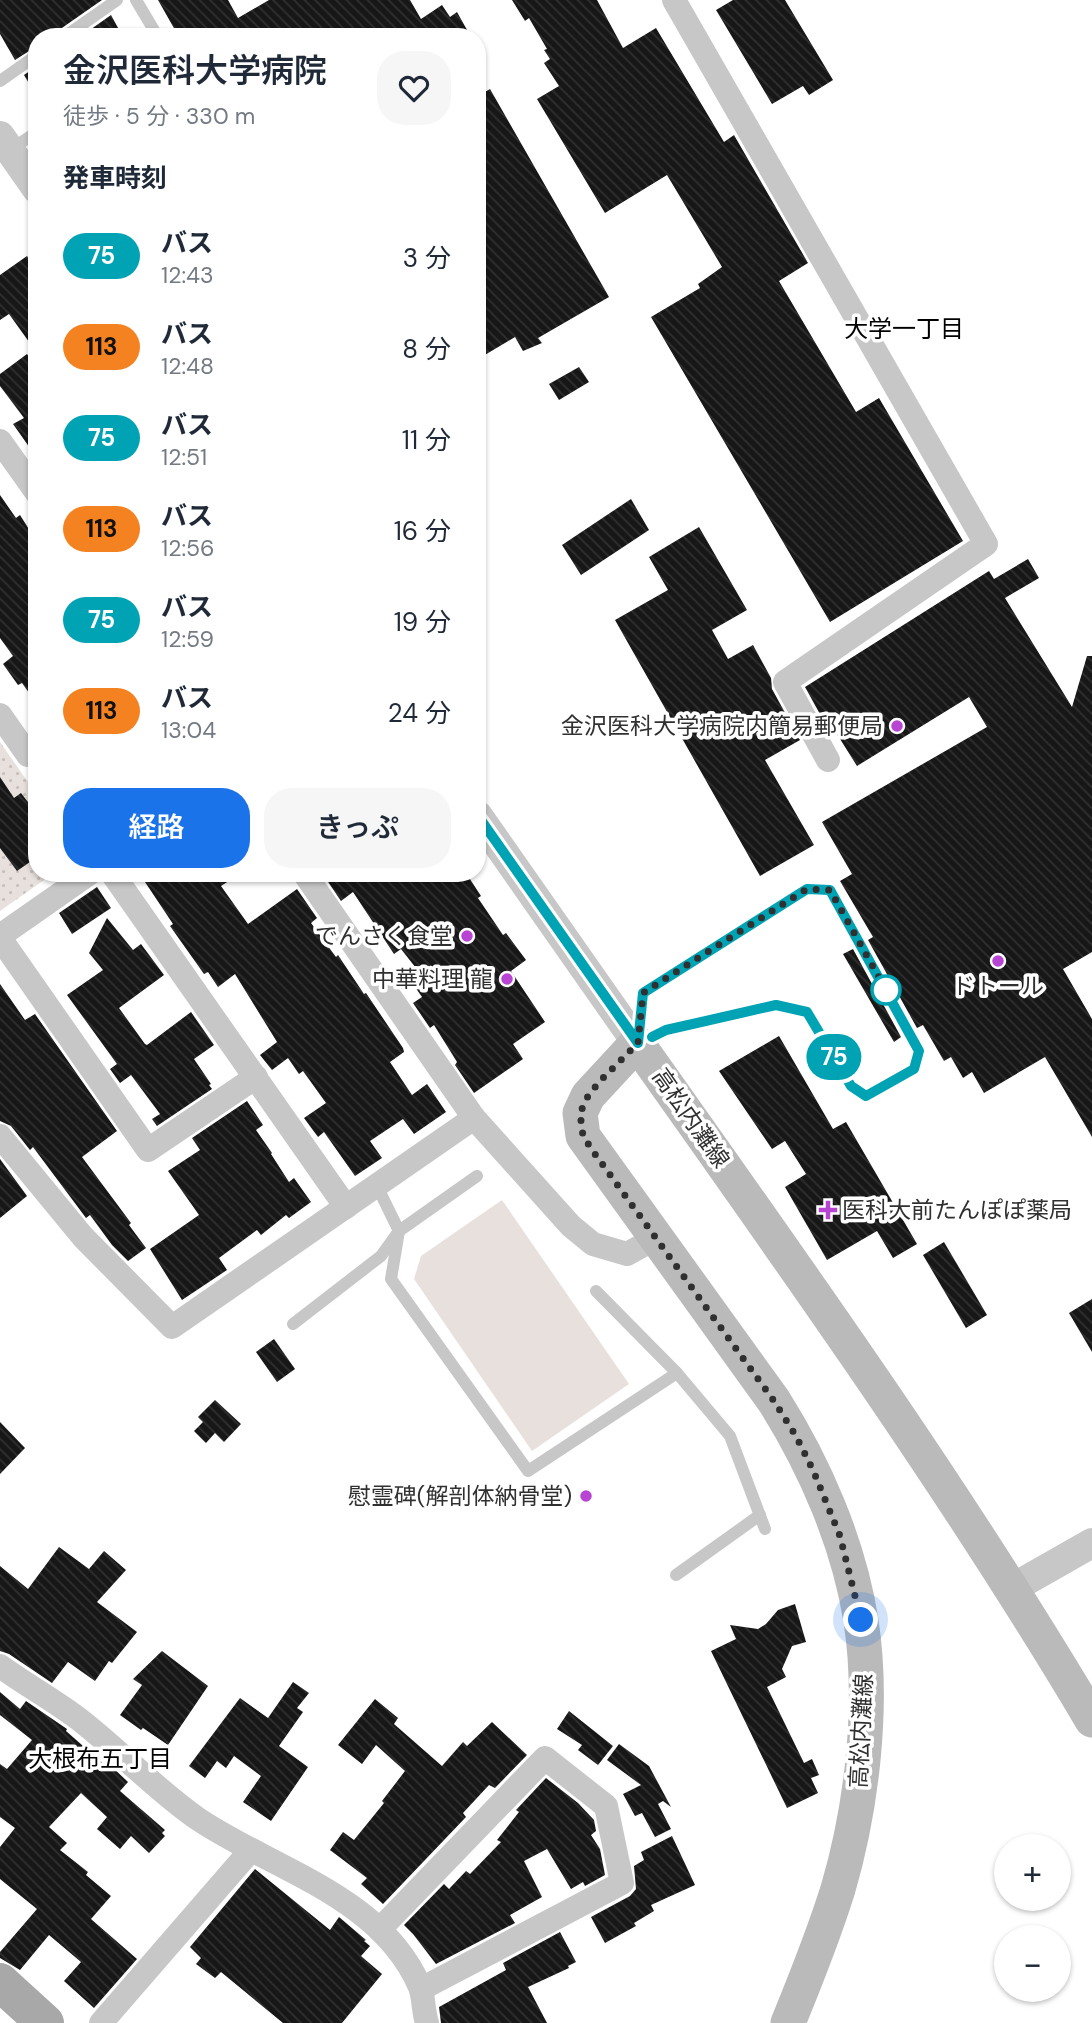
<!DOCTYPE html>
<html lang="ja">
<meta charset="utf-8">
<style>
body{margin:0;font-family:"DM Sans","Noto Sans JP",sans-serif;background:#f6f6f7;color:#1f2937;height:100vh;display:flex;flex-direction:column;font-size:26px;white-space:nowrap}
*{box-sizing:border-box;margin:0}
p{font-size:23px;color:#747a83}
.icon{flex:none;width:38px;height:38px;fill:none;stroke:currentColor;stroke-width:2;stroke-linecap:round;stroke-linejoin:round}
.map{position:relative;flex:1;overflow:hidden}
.drawer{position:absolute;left:28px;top:28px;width:458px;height:854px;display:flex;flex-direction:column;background:#fff;border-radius:28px;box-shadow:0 2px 5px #0004}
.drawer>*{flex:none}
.badge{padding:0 14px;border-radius:23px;font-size:24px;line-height:46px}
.buttons{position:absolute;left:994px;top:1834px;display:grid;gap:14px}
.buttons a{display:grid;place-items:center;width:77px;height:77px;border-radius:50%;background:#fff;box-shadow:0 2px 5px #0004;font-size:35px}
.you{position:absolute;width:35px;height:35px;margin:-18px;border:5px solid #fff;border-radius:50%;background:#1a73e8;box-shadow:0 0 0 10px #1a73e833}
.map>.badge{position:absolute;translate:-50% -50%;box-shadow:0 0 0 4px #fff}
h2{padding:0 35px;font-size:26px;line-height:63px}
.round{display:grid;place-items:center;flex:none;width:74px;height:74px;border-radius:28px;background:#f6f6f7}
.head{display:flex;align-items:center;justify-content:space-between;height:119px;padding:0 35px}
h1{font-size:33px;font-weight:600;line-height:52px}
.primary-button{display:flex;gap:14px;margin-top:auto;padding:14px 35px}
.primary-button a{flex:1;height:80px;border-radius:28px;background:#1a73e8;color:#fff;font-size:28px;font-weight:600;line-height:80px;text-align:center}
.primary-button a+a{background:#f6f6f7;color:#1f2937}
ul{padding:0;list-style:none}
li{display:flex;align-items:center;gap:21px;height:91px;padding:0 35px}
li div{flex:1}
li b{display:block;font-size:26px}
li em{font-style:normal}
li .badge{min-width:77px;font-weight:700;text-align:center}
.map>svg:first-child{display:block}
.park{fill:url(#park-dots)}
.garden{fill:#e8e0dc}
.building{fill:url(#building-back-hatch)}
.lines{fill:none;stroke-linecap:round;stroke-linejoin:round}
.service{stroke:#c7c7c7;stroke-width:12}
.minor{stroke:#c7c7c7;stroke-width:24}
.tertiary{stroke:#c7c7c7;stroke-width:30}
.secondary{stroke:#bababa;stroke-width:35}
.primary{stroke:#a8a8a8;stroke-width:38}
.line-casing{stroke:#fff;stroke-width:16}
.line{stroke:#00a3b4;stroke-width:10}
.walk{stroke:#303030;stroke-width:7;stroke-dasharray:0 12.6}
.poi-dot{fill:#b844d4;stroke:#fff;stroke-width:2.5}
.stop-dot{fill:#fff;stroke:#00a3b4;stroke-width:3.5}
.labels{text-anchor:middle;stroke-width:7;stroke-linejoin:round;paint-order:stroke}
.poi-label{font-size:23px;fill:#303030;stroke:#fff;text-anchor:end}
.street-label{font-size:23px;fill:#303030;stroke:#fff}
.neighbourhood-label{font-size:24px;fill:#000;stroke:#fff}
</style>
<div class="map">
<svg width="1092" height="2023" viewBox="0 0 1092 2023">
<defs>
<pattern id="park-dots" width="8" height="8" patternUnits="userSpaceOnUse" patternTransform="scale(1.75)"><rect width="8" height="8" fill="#e8e0dc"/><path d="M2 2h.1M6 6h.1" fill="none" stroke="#c7c0bd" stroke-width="1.8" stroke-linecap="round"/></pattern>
<pattern id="building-back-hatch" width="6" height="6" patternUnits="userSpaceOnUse" patternTransform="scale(1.75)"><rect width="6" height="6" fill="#171717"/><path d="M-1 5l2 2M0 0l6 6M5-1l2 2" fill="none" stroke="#303030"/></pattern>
</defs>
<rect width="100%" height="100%" fill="#fff"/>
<path class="park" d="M0,742l37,53v78h17l-54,38z"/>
<path class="garden" d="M502,1200l127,184 -97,67 -118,-172 7,-23z"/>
<g class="building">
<path d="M0,0h102l-43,30 -4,7h-18v9l-22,14 -15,-26z"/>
<path d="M158,0h70l10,18 31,-18h141l11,19 21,-14 8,12 7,-5 14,25h-292z"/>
<path d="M512,0h85l26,48 33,-20 68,114 10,-7 74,128 -29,18 77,131 23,-14 84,143 -133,81 -179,-305 49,-29 -2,-4 24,-17 -55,-92 -62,38 -68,-114 22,-13 -15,-23 6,-4 -6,-9 3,-1 -18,-31 -4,3z"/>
<path d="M733,0h52l48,80 -24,15 -6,-9 -31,18 -56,-94z"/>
<path d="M111,15l12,22h-43z"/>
<path d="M37,66v31l-13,-22z"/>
<path d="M490,89l119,208 -71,41 4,5 -19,8 -8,-14 -37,22v-263z"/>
<path d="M27,256l10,16v81l-28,-39 -9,6v-45z"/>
<path d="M27,354l10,14v90l-24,-34 11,-6 -24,-32v-12z"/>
<path d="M579,367l10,15 -30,18 -10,-16z"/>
<path d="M0,495l16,23 4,-3 17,27v162l-15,-21 -4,2 -15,-21 10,-8 -13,-18z"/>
<path d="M631,499l18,31 -68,45 -19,-30z"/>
<path d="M699,527l48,83 -35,20 16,29 25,-14 18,33 1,11 28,51 -35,20 49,85 -54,31 -145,-256 53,-30 -19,-33z"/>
<path d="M1028,559l11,19 -34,20 67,109 15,-51h5v296l-29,17 29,50v118l-47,-80 -61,36 -12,-21 -9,6 -12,-21 -7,4 -21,-36 -6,3 -49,-88 5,-3 -33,-56 12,-7 -30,-52 165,-95 -18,-30 -112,69 -27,-43 -4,2 -21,-38 184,-116 5,8z"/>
<path d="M0,777l14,21 7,-5 16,21v43l-20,14 -17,-23z"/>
<path d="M139,873h102l-20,13 27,38 49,-35 20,29 -6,5 25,34 2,-2 26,39 2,-1 37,55 1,4 -14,10 22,33 15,-11 19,28 -32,22 -11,-15 -33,22 12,17 -27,18 -31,-44 -6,5 -14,-19 22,-15 -23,-32 -4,3 -11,-16 -16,12 -12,-15 17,-13 -42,-68 -17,13 -10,-15 -4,2 -34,-48 3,-2z"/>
<path d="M322,873h144l15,23 -3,2 25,37 3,-2 20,27 -15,11 34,51 -32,22 10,15 -49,34 -19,-28 2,-3 -23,-37 -4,3 -17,-25 9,-6 -9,-13 10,-7 -22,-28 -7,5 -41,-62 -12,9z"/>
<path d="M97,887l14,21 -39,26 -13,-21z"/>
<path d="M107,918l26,32 8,-6 23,31 -45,33 26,36 2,1 44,-33 23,33 -20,14 17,25 -2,1 3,4 -55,37 -5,-7 8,-5 -29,-39 -11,8 -10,-14 7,-5 -50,-69 36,-25 -14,-17z"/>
<path d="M853,949l48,88 -7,5 -51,-88z"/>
<path d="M0,984l25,36 10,-6 82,117 -35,26 49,66 -2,2 17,23 -18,13 -16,-16 -22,-30 -4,3 -53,-71 -3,3 -19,-24 -11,-5z"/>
<path d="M779,1036l54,93 13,-7 71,122 -24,14 -16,-27 -50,29 -42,-73 21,-13 -21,-33 -13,8 -53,-78z"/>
<path d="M247,1101l16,24 -7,5 16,23 -1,1 18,28 5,-4 17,24 -22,16 -3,-3 -25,20 -4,-5 -38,28 8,12 -45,30 -32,-51 49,-34 -31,-44 32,-21 -8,-12z"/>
<path d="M0,1159l27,37 -27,22z"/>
<path d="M944,1242l43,73 -21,13 -43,-73z"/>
<path d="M1092,1299v53l-23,-39z"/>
<path d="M274,1339l21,30 -18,13 -21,-30z"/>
<path d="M215,1400l26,24 -17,18 -9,-9 -9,10 -12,-12 9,-9 -5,-5z"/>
<path d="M0,1422l25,26 -25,26z"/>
<path d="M59,1547l30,22 15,-18 22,19 -29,32 40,30 -25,31 -3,-2 -14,20 -27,-19 -16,21 -43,-29 -9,-3v-85l28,23z"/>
<path d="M795,1604l11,38 -14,4 -10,23 4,8 -19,10 37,76 8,-4 7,16 -8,3 7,15 -31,15 -76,-157 25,-12 -6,-14 28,4 8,-5 12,-14z"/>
<path d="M162,1651l46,35 -40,59 -25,-17 -2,2 -21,-15 22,-30 -9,-6z"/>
<path d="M293,1682l16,11 -12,15 6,4 -24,34 29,21 -37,54 -28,-19 18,-26 -27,-20 -8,12 -9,-7 -12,17 -16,-12 51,-68 28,20z"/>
<path d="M0,1692l20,17 6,-8 41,28 -1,2 41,36 3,-2 18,17 -8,9 45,39 -3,3 3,3 -16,17 -18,-17 -11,13 -23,-20 10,-12 -26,-24 -32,34 18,16 -7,7 28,22 -2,3 25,21 -20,23 46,40 -43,49 -30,-27 17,-19 -32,-27 -29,35 -20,-12v-6l37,-43 -37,-30v-32l15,-19 -15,-11v-53l7,5 25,-29 -32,-25z"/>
<path d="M375,1699l23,19 -4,6 48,42 21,-24 4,4 25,-24 35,33 -32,33 -6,-3 -26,28 3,4 -83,87 -22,-20 6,-6 -37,-28 13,-18 11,8 30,-37 -2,-2 23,-30 -29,-26 -14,19 -24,-19z"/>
<path d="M569,1711l44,35 -15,19 -20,-15 4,-5 -25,-16z"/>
<path d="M619,1744l30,22 22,41 -8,-6 -5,3 13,25 -16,8 -13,-24 -7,3 -12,-22 18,-9 -34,-25z"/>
<path d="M546,1778l32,25 16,17 2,11 -5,4 9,14 5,26 -20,11 -2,-4 -12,7 -24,-40 -23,12 18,36 -32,18 5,8 -79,41 -23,-30 -9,-9 40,-41 5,5 17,-18 4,3 31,-32 -4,-2 22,-28 -3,-2z"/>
<path d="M672,1836l23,49 -44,20 3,6 -20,12 2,3 -31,17 -14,-26 39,-21 6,-7 -2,-23 10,-6 -3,-8z"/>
<path d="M255,1869l75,61 9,-13 27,23 -2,1 6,5 -9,10 21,18 -40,49h-59l-62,-51 -6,6 -19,-14 5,-6 -11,-11z"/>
<path d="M560,1932l16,30 -8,4 1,2 -41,19 19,36h-106l-2,-16 67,-37 -3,-7z"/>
</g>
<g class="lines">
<g class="service">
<path d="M136,0l22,37"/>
<path d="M64,37l53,-37"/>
<path d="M0,81l37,-26"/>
<path d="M11,149l26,-17"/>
<path d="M807,889l23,1 89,161 -5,18 -48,26 -15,-10 -44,-73 -31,-7 -110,25 -29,13 6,-50z"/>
<path d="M377,1186l22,45 -8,48 137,192 149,-98"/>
<path d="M596,1291l81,82 53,63 35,93"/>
<path d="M293,1324l88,-68 18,-25 78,-55"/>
<path d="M676,1575l84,-60"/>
</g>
<g class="minor">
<path d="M674,0l312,544 -201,138 43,78"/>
<path d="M0,441l37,52"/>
<path d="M0,715l28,40 9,-6"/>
<path d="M112,873l234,334"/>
<path d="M304,873l170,245"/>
<path d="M0,936l90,-63"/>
<path d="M0,938l148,212 108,-73"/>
<path d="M0,1136l83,101 89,90 302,-209 97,108 22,18 34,10 29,-16"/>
<path d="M0,1666c26,19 54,34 80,54 40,31 76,70 118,99 76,51 183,77 222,168 4,10 3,24 7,36"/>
<path d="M380,1929l165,-171 61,48 16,77 -201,106"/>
<path d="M101,2023l149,-172"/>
</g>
<g class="tertiary">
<path d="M0,136l37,53"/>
<path d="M478,816l159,227"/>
<path d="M1013,1588l79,-45"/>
</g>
<path class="secondary" d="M788,2023c18,-44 36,-89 50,-134 24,-82 36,-184 23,-268 -12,-77 -46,-155 -87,-220l-191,-265 -3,-23 8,-17 49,-53c157,222 316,443 455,677"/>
<path class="primary" d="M0,1982l45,41"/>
</g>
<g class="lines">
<defs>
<path id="line" d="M478,816l160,227 5,-50 164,-104 23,1 89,161 -5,18 -48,27 -15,-10 -44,-74 -31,-7 -110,25 -14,7"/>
</defs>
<use href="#line" class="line-casing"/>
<use href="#line" class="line"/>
<path class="walk" d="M861,1620l-21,-84 -27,-66 -17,-34 -22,-35 -179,-247 -12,-18 -3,-23 8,-17 12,-15 38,-38 5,-50 164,-104 23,1 56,100"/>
</g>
<g class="poi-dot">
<circle cx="897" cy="726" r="7"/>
<circle cx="467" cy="936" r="7"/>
<circle cx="998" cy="961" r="7"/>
<circle cx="507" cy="979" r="7"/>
<path d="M824.5 1199.5h7v7h7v7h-7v7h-7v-7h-7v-7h7z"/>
<circle cx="586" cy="1496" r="7"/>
</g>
<circle class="stop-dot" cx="886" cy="990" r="14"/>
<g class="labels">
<g class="poi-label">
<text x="883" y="734">金沢医科大学病院内簡易郵便局</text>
<text x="453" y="944">でんさく食堂</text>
<text x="493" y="987">中華料理 龍</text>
<text x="998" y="994" text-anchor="middle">ドトール</text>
<text x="842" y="1218" text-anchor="start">医科大前たんぽぽ薬局</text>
<text x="572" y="1504">慰霊碑(解剖体納骨堂)</text>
</g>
<g class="street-label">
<text transform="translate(691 1118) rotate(55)" y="8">高松内灘線</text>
<text transform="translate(861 1731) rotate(-87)" y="8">高松内灘線</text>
</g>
<g class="neighbourhood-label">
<text x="904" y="337">大学一丁目</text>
<text x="100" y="1767">大根布五丁目</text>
</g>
</g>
</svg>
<div class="buttons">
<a>+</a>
<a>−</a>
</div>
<div class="you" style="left:861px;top:1620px"></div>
<b class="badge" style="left:834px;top:1057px;background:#00a3b4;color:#fff">75</b>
<section class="drawer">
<div class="head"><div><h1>金沢医科大学病院</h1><p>徒歩 · 5 分 · 330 m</p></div><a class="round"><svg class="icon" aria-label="heart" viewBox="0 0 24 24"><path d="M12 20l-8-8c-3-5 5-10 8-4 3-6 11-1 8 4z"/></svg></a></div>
<h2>発車時刻</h2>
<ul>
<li><span class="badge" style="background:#00a3b4;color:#fff">75</span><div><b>バス</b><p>12:43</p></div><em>3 分</em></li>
<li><span class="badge" style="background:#f58220;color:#111">113</span><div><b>バス</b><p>12:48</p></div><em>8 分</em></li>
<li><span class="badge" style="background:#00a3b4;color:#fff">75</span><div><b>バス</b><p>12:51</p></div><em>11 分</em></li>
<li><span class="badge" style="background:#f58220;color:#111">113</span><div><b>バス</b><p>12:56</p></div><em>16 分</em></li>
<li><span class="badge" style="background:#00a3b4;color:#fff">75</span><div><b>バス</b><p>12:59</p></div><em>19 分</em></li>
<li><span class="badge" style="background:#f58220;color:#111">113</span><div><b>バス</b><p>13:04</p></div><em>24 分</em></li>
</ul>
<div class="primary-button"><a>経路</a><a>きっぷ</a></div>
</section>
</div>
